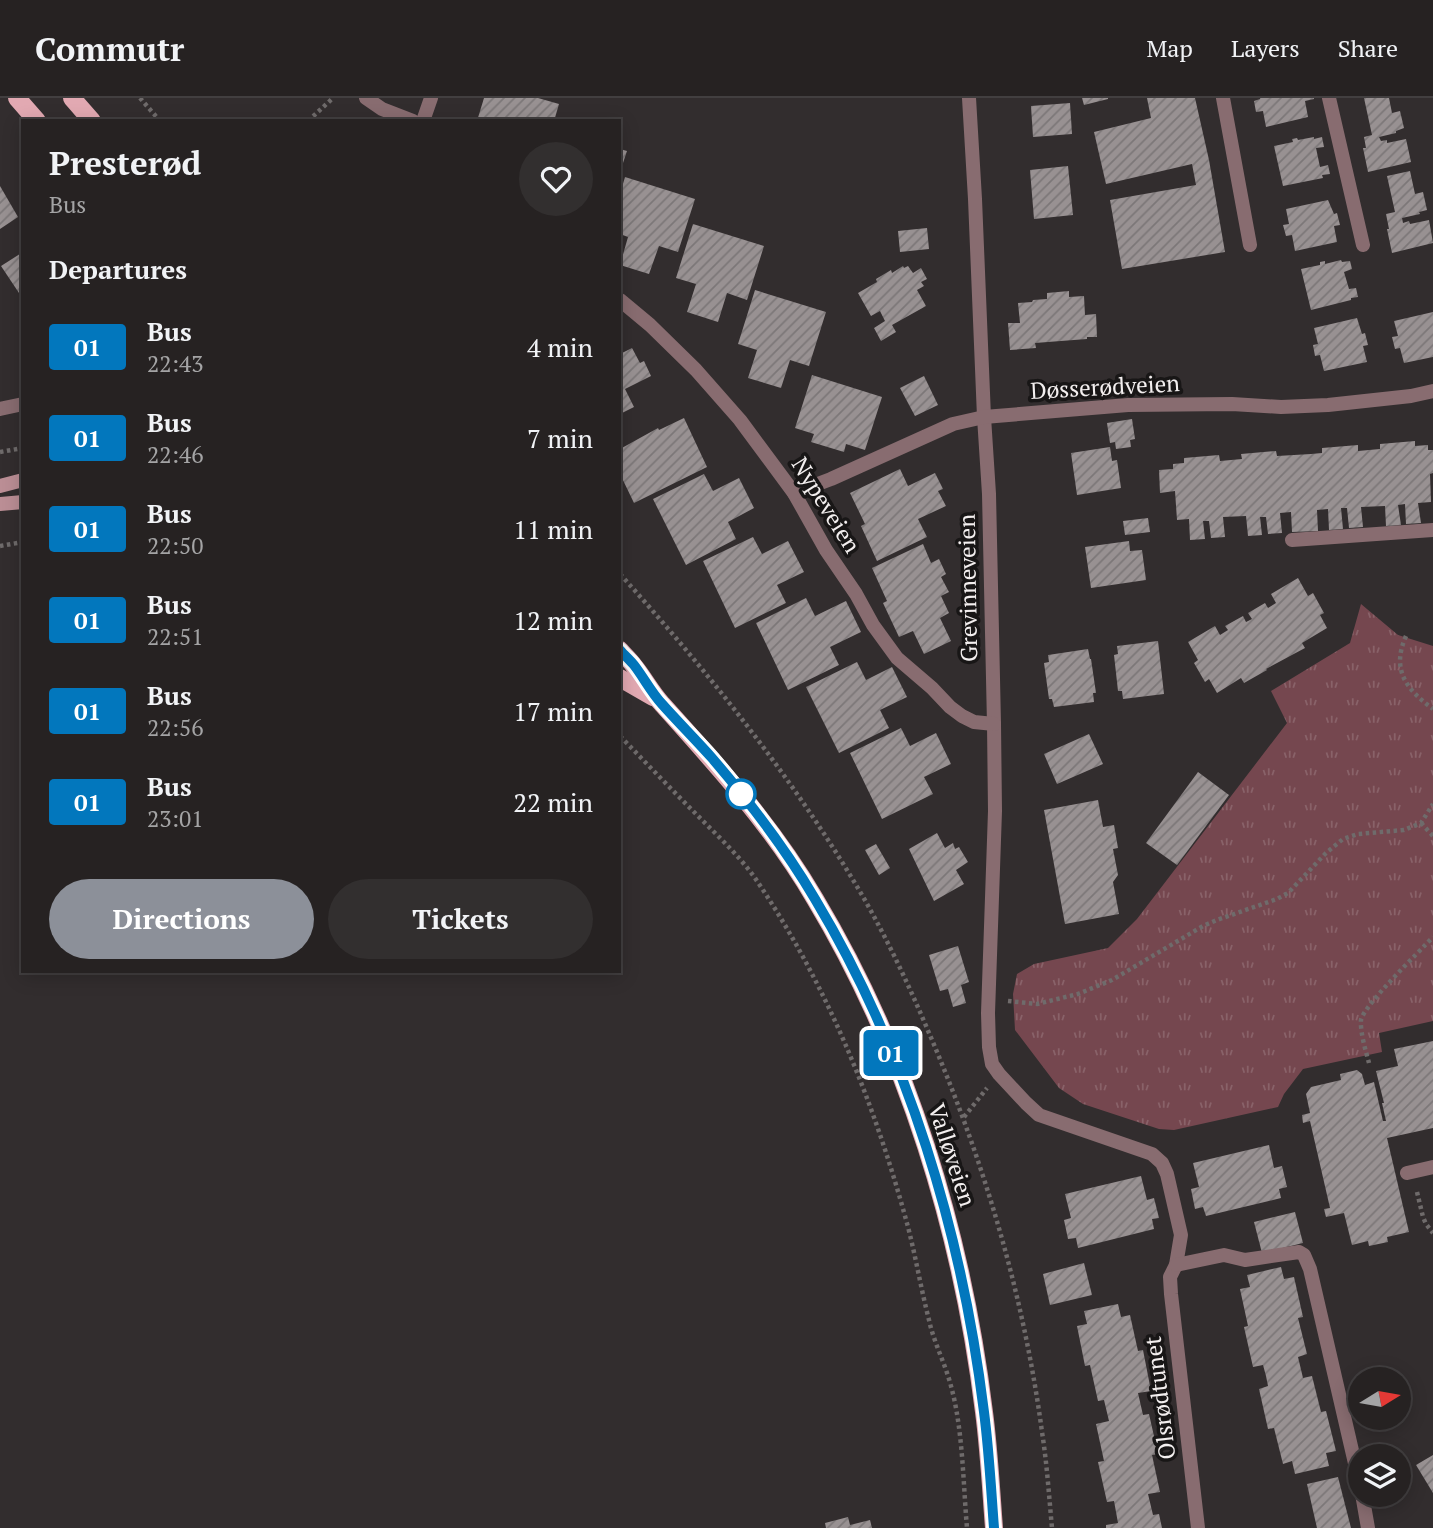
<!DOCTYPE html>
<meta charset="utf-8">
<style>
body{margin:0;font-family:"PT Serif",serif;background:#322f2f;color:#f1f3f6;height:100vh;display:flex;flex-direction:column;font-size:26px;white-space:nowrap}
*{box-sizing:border-box;margin:0}
p{font-size:23px;color:#a4a4a5}
.icon{flex:none;width:38px;height:38px;fill:none;stroke:currentColor;stroke-width:2;stroke-linecap:round;stroke-linejoin:round}
.map{position:relative;flex:1;overflow:hidden}
.sheet{position:absolute;left:21px;top:21px;width:600px;height:854px;display:flex;flex-direction:column;background:#262222;border-radius:0px;box-shadow:0 4px 18px #0003,0 0 0 2px #423f40}
.sheet>*{flex:none}
.badge{padding:0 14px;border-radius:5px;font-size:24px;line-height:46px}
.needle{width:46px;rotate:79deg}
.buttons{position:absolute;left:1348px;top:1269px;display:grid;gap:14px}
.buttons a{display:grid;place-items:center;width:63px;height:63px;border-radius:50%;background:#262222;box-shadow:0 4px 18px #0003,0 0 0 2px #423f40;font-size:35px}
.map>.badge{position:absolute;translate:-50% -50%;box-shadow:0 0 0 4px #fff}
h2{padding:0 28px;font-size:26px;line-height:63px}
.round{display:grid;place-items:center;flex:none;width:74px;height:74px;border-radius:37px;background:#322f2f}
.head{display:flex;align-items:center;justify-content:space-between;height:119px;padding:0 28px}
h1{font-size:33px;font-weight:800;line-height:52px}
.button{display:flex;gap:14px;margin-top:auto;padding:14px 28px}
.button a{flex:1;height:80px;border-radius:42px;background:#8c9099;color:#fff;font-size:28px;font-weight:800;line-height:80px;text-align:center}
.button a+a{background:#322f2f;color:#f1f3f6}
ul{padding:0;list-style:none}
li{display:flex;align-items:center;gap:21px;height:91px;padding:0 28px}
li div{flex:1}
li b{display:block;font-size:26px}
li em{font-style:normal}
li .badge{min-width:77px;font-weight:700;text-align:center}
header{display:flex;align-items:center;gap:42px;box-sizing:border-box;height:98px;padding:0 35px;background:#262222;border-bottom:2px solid #423f40}
header strong{font-size:33px}
nav{display:flex;gap:38px;margin-inline-start:auto;font-size:24px}
.map>svg:first-child{display:block}
.grass{fill:url(#grass-tufts)}
.building{fill:url(#building-hatch)}
.lines{fill:none;stroke-linecap:round;stroke-linejoin:round}
.path{stroke:#6f6b6b;stroke-width:4.5;stroke-dasharray:3.5 3.5;stroke-linecap:butt}
.service{stroke:#886c70;stroke-width:14}
.minor{stroke:#886c70;stroke-width:14}
.secondary{stroke:#bb8e95;stroke-width:14}
.primary{stroke:#e2a9b2;stroke-width:18}
.line-casing{stroke:#fff;stroke-width:16}
.line{stroke:#0277bd;stroke-width:10}
.stop-dot{fill:#fff;stroke:#0277bd;stroke-width:3.5}
.labels{text-anchor:middle;stroke-width:7;stroke-linejoin:round;paint-order:stroke}
.street-label{font-size:23px;fill:#f3efef;stroke:#181616}
</style>
<header>
<strong>Commutr</strong>
<nav><a>Map</a><a>Layers</a><a>Share</a></nav>
</header>
<div class="map">
<svg width="1433" height="1430" viewBox="0 0 1433 1430">
<defs>
<pattern id="grass-tufts" width="24" height="20" patternUnits="userSpaceOnUse" patternTransform="scale(1.75)"><rect width="24" height="20" fill="#75474f"/><path d="M3 7l-1-3M5 7V3M7 7l1-3M15 17l-1-3M17 17v-4M19 17l1-3" fill="none" stroke="#896269"/></pattern>
<pattern id="building-hatch" width="6" height="6" patternUnits="userSpaceOnUse" patternTransform="scale(1.75)"><rect width="6" height="6" fill="#989192"/><path d="M-1 1l2-2M0 6l6-6M5 7l2-2" fill="none" stroke="#7c7778"/></pattern>
</defs>
<rect width="100%" height="100%" fill="#322d2e"/>
<path class="grass" d="M1361,506l37,31 35,11v375l-54,12 3,19 -79,17 -19,25 -6,13 -104,23 -15,-1 -76,-25 -24,-16 -44,-58 -2,-36 4,-20 17,-10 74,-16 29,-29 150,-196 -16,-32 79,-48z"/>
<g class="building">
<path d="M484,0h54l21,6 -5,17h-77z"/>
<path d="M1082,0h26v1l-24,6z"/>
<path d="M1147,0h48l14,62 16,92 -103,17 -12,-69 86,-15 -4,-21 -86,20 -12,-52 57,-14z"/>
<path d="M1260,0h54v1l-9,2 3,16 -42,10 -3,-16 -7,1 -2,-11 6,-2z"/>
<path d="M1364,0h25l3,15 8,-2 4,17 -8,3v2l-17,4 2,4 6,-1v3l19,-4 5,23 -43,10 -5,-24h3l-2,-11 8,-2z"/>
<path d="M1070,5l2,31 -39,3 -2,-31z"/>
<path d="M1314,39v2l8,-2 2,10 -8,1 4,19 8,-2 2,9 -8,1 1,3 -40,8 -9,-40 19,-4 -1,-3 5,-1 1,2z"/>
<path d="M620,51l7,2 -7,21z"/>
<path d="M1068,68l5,49 -39,4 -4,-49z"/>
<path d="M1410,73l5,23 8,-2 4,18 -8,2 1,2 -18,4 1,5 6,-2 1,3 19,-4 4,23 -41,10 -5,-24h2l-3,-15 9,-2 -8,-36z"/>
<path d="M625,79l70,22 -17,53 -19,-6 -10,28 -29,-9 8,-28 -8,-3v-40z"/>
<path d="M0,88l18,31 -18,12z"/>
<path d="M1328,102l6,14 3,-1 3,12 -6,1 3,16 -42,9 -3,-16 -6,1 -3,-11 6,-1 -3,-15z"/>
<path d="M693,126l71,22 -17,54 -20,-7 -9,29 -31,-10 9,-28 -20,-6z"/>
<path d="M927,130l2,21 -29,3 -2,-21z"/>
<path d="M23,154v47l-22,-33z"/>
<path d="M1341,162l1,2 8,-1 2,8 -8,3 5,17 7,-1 2,9 -7,1v2l-40,10 -10,-41 19,-4v-3l5,-1v3z"/>
<path d="M903,168l1,2 4,-2 5,7 8,-5 6,11 -6,3 3,4 -7,4 9,16 -34,19 4,7 -15,9 -7,-13 11,-7 -5,-10 -9,5 -13,-23 19,-11 -1,-3 15,-9 1,3z"/>
<path d="M755,192l71,22 -17,54 -19,-6 -9,28 -33,-10 9,-28 -19,-6z"/>
<path d="M1069,193v6l15,-1 1,19 11,-1 1,23h-10v2l-52,4 1,5 -26,2 -2,-27h12l-2,-20 14,-1 1,-2 14,-1v-6z"/>
<path d="M1433,214v45l-29,6 -4,-15 -5,1 -3,-12 6,-1 -4,-15z"/>
<path d="M1357,220l5,16 3,-1 3,12 -5,1 4,16 -43,9 -4,-16 -5,1 -2,-11 5,-1 -4,-16z"/>
<path d="M632,250l8,15 4,-2 7,15 -26,13 9,18 -14,7v-60z"/>
<path d="M812,277l70,22 -17,53 -19,-6 -2,8 -33,-10 3,-8 -19,-6z"/>
<path d="M924,278l14,29 -23,11 -15,-28z"/>
<path d="M684,320l23,49 -73,36 -14,-29v-25l38,-21 1,2z"/>
<path d="M1132,321l3,20 -5,1 1,7 -15,2 -1,-7 -5,1 -3,-20z"/>
<path d="M1415,343v5l13,-1v5h5v23l-3,1 1,28 -13,1 3,20 -15,1 -1,-20 -7,1 3,20 -15,1 -1,-20 -24,1 2,20 -14,1 -2,-20h-6l2,21 -14,1 -1,-21 -11,1 1,21 -26,1 -1,-20 -11,1 2,20 -14,1 -2,-17h-6l2,18 -14,1 -2,-20 -23,1 2,20 -14,1 -2,-17h-6l2,18 -15,1 -1,-21 -12,1 -2,-29 -15,2 -1,-23 14,-1v-5l11,-1v-5l35,-3 1,6 22,-2 -1,-5 35,-3 1,5 34,-2 11,-1v-5l36,-3v6l22,-2v-5z"/>
<path d="M1110,349l2,14 5,-1 4,28 -44,7 -6,-42z"/>
<path d="M900,371l8,17 27,-13 8,16 -5,2 8,15 -28,13 9,18 -50,24 -16,-35 4,-2 -15,-31z"/>
<path d="M704,376l9,17 26,-13 15,30 -26,14 8,17 -50,26 -33,-66z"/>
<path d="M1148,420l2,14 -25,3 -2,-14z"/>
<path d="M753,439l9,17 26,-13 16,31 -27,13 9,18 -51,25 -32,-67z"/>
<path d="M1129,443l1,10 12,-1 4,30 -55,8 -6,-41z"/>
<path d="M923,446l8,19 8,-4 7,15 -5,3 8,15 -8,4 8,17 -9,5 11,23 -27,13 -11,-23 -14,6 -16,-34 4,-2 -15,-33z"/>
<path d="M1298,480l10,18 5,-3 11,20 -4,2 7,13 -25,15 3,5 -39,21 1,1 -23,13 -3,-5 -24,15 -8,-14 -4,3 -11,-19 4,-3 -10,-18 27,-16 5,9 8,-5 -3,-4 18,-10 3,6 6,-3 -4,-6 17,-10 3,5 8,-5 -5,-9z"/>
<path d="M806,500l9,18 31,-15 15,31 -31,15 9,18 -51,25 -32,-67z"/>
<path d="M1158,543l6,53 -41,5 -1,-8h-4l-4,-36 4,-1 -1,-8z"/>
<path d="M1088,551l2,10h1l5,34h-3l1,9 -40,5 -2,-8h-3l-5,-36 5,-1 -1,-7z"/>
<path d="M857,564l9,18 26,-13 15,30 -27,13 9,18 -50,25 -33,-66z"/>
<path d="M901,630l9,18 26,-13 15,31 -27,13 9,17 -51,25 -32,-66z"/>
<path d="M1089,636l14,30 -46,20 -13,-30z"/>
<path d="M1198,674l31,23 -52,70 -31,-22z"/>
<path d="M1098,702l5,27 11,-2 4,23 -5,1 5,26 -5,7 6,32 -54,10 -21,-114z"/>
<path d="M937,735l8,15 8,-5 2,6 4,-2 9,15 -12,8 8,14 -30,17 -25,-52z"/>
<path d="M876,746l14,24 -11,7 -14,-25z"/>
<path d="M958,848l11,36 -8,3 5,18 -13,4 -5,-18 -8,2 -11,-36z"/>
<path d="M1433,943v87l-46,10 22,94 -22,5 1,5 -19,4 -1,-5 -16,4 -8,-32 -18,4 -2,-8 6,-1 -20,-87 -7,2 -1,-8 8,-2 -4,-19 5,-7 30,-7 -1,-6 17,-4 5,4 3,11 9,-3 9,39h3l-4,-18h2l-8,-32 22,-5 -4,-17z"/>
<path d="M1269,1047l5,23 8,-2 5,21 -8,2 2,9 -75,18 -3,-9 -8,2 -4,-20 8,-2 -6,-24z"/>
<path d="M1141,1078l6,24 7,-2 5,20 -7,1 2,10 -76,19 -2,-10 -8,1 -4,-19 7,-2 -6,-24z"/>
<path d="M1295,1114l8,31 -41,10 -8,-31z"/>
<path d="M1084,1165l8,32 -42,10 -7,-31z"/>
<path d="M1281,1169l3,12 10,-2 9,40 -5,1 9,36 -9,3 5,21 9,-2 9,36 5,-1 10,40 -10,2 3,13 -34,8 -3,-13 -9,3 -9,-36 -6,1 -9,-40 9,-3 -2,-10 -3,-11 -10,2 -9,-40 4,-1 -8,-37 10,-2 -3,-12z"/>
<path d="M1118,1206l3,13 9,-2 8,36 5,-1 8,41 -13,2 5,22 6,-1 9,40 -6,1 8,37 -12,2 5,21 6,-1 3,14h-56v-3l12,-2 -4,-22 -7,1 -9,-40 6,-1 -8,-37 13,-3 -5,-21 -6,1 -8,-36 -5,1 -8,-40 10,-2 -3,-13z"/>
<path d="M1433,1357v38l-17,-28z"/>
<path d="M1338,1379l13,51h-34l-10,-44z"/>
<path d="M848,1419l2,8 20,-5 2,8h-46l-1,-5z"/>
</g>
<g class="lines">
<g class="path">
<path d="M140,0l20,23"/>
<path d="M308,23l25,-23"/>
<path d="M0,354l23,-4"/>
<path d="M0,448l23,-4"/>
<path d="M620,476c89,99 174,205 242,321 27,47 49,95 70,145 53,125 92,257 110,392 5,32 7,64 10,96"/>
<path d="M1406,538c-15,34 0,53 27,73"/>
<path d="M620,638c27,28 54,56 81,83 19,19 39,38 54,59 72,106 120,226 153,349 8,31 13,62 21,93 5,23 16,43 22,66 12,44 12,96 16,142"/>
<path d="M1421,725l12,13"/>
<path d="M1008,903l29,3 41,-10 34,-14 91,-54 14,-6 60,-21 11,-6 38,-40 17,-14 15,-5 46,-4 17,-7 12,-19"/>
<path d="M1369,965c-3,-11 -9,-31 -8,-43 3,-15 58,-68 72,-83"/>
<path d="M964,1019l23,-29"/>
<path d="M1417,1094l6,25 3,7 7,9"/>
</g>
<g class="service">
<path d="M1223,0l27,147"/>
<path d="M0,311l23,-5"/>
<path d="M1407,1075l26,-6"/>
</g>
<g class="minor">
<path d="M366,0l16,11 31,12"/>
<path d="M969,0l6,101 9,218 5,77 5,230 1,87 -7,202 1,34 3,17 7,10 27,29 13,12 113,39 10,9 5,11 14,61 -5,30 -6,12 1,17 27,234"/>
<path d="M1329,0l34,147"/>
<path d="M423,23l8,-23"/>
<path d="M620,202l30,25 46,45 44,50 54,73 32,57 30,44 17,31 24,33 35,30 18,19 12,9 12,6 20,2"/>
<path d="M794,395l37,-14 122,-55 31,-7 144,-12 104,-1 49,3 47,-2 83,-9 22,-5"/>
<path d="M1292,442l141,-10"/>
<path d="M1176,1167l48,-10 21,5 54,-8 5,3 6,14 50,216"/>
<path d="M1362,1396l6,34"/>
</g>
<g class="secondary">
<path d="M0,388l23,-6"/>
<path d="M0,406l23,-2"/>
</g>
<g class="primary">
<path d="M17,0l20,23"/>
<path d="M72,0l20,23"/>
<path d="M620,552c4,5 10,10 14,16 10,12 17,26 28,38 55,61 111,123 153,195 93,155 147,334 169,513 5,38 7,77 10,116"/>
<path d="M620,580l33,19"/>
</g>
</g>
<g class="lines">
<defs>
<path id="line" d="M620,552c4,5 10,10 14,15 10,13 17,27 28,39 16,18 34,36 50,54 36,42 75,93 103,141 93,155 147,334 169,513 5,38 7,77 10,116"/>
</defs>
<use href="#line" class="line-casing"/>
<use href="#line" class="line"/>
</g>
<circle class="stop-dot" cx="741" cy="696" r="14"/>
<g class="labels">
<g class="street-label">
<text transform="translate(1105 289) rotate(-3)" y="8">Døsserødveien</text>
<text transform="translate(826 407) rotate(58)" y="8">Nypeveien</text>
<text transform="translate(968 490) rotate(-91)" y="8">Grevinneveien</text>
<text transform="translate(952 1057) rotate(72)" y="8">Valløveien</text>
<text transform="translate(1160 1300) rotate(-97)" y="8">Olsrødtunet</text>
</g>
</g>
</svg>
<div class="buttons">
<a><svg class="needle" viewBox="-14 -14 28 28"><path d="M0-13l5 13h-10z" fill="#e53935"/><path d="M0 13l5-13h-10z" fill="#a4a4a5"/></svg></a>
<a><svg class="icon" aria-label="layers" viewBox="0 0 24 24"><path d="M12 4l9 5-9 5-9-5zM3 14l9 5 9-5"/></svg></a>
</div>
<b class="badge" style="left:891px;top:955px;background:#0277bd;color:#fff">01</b>
<section class="sheet">
<div class="head"><div><h1>Presterød</h1><p>Bus</p></div><a class="round"><svg class="icon" aria-label="heart" viewBox="0 0 24 24"><path d="M12 20l-8-8c-3-5 5-10 8-4 3-6 11-1 8 4z"/></svg></a></div>
<h2>Departures</h2>
<ul>
<li><span class="badge" style="background:#0277bd;color:#fff">01</span><div><b>Bus</b><p>22:43</p></div><em>4 min</em></li>
<li><span class="badge" style="background:#0277bd;color:#fff">01</span><div><b>Bus</b><p>22:46</p></div><em>7 min</em></li>
<li><span class="badge" style="background:#0277bd;color:#fff">01</span><div><b>Bus</b><p>22:50</p></div><em>11 min</em></li>
<li><span class="badge" style="background:#0277bd;color:#fff">01</span><div><b>Bus</b><p>22:51</p></div><em>12 min</em></li>
<li><span class="badge" style="background:#0277bd;color:#fff">01</span><div><b>Bus</b><p>22:56</p></div><em>17 min</em></li>
<li><span class="badge" style="background:#0277bd;color:#fff">01</span><div><b>Bus</b><p>23:01</p></div><em>22 min</em></li>
</ul>
<div class="button"><a>Directions</a><a>Tickets</a></div>
</section>
</div>
